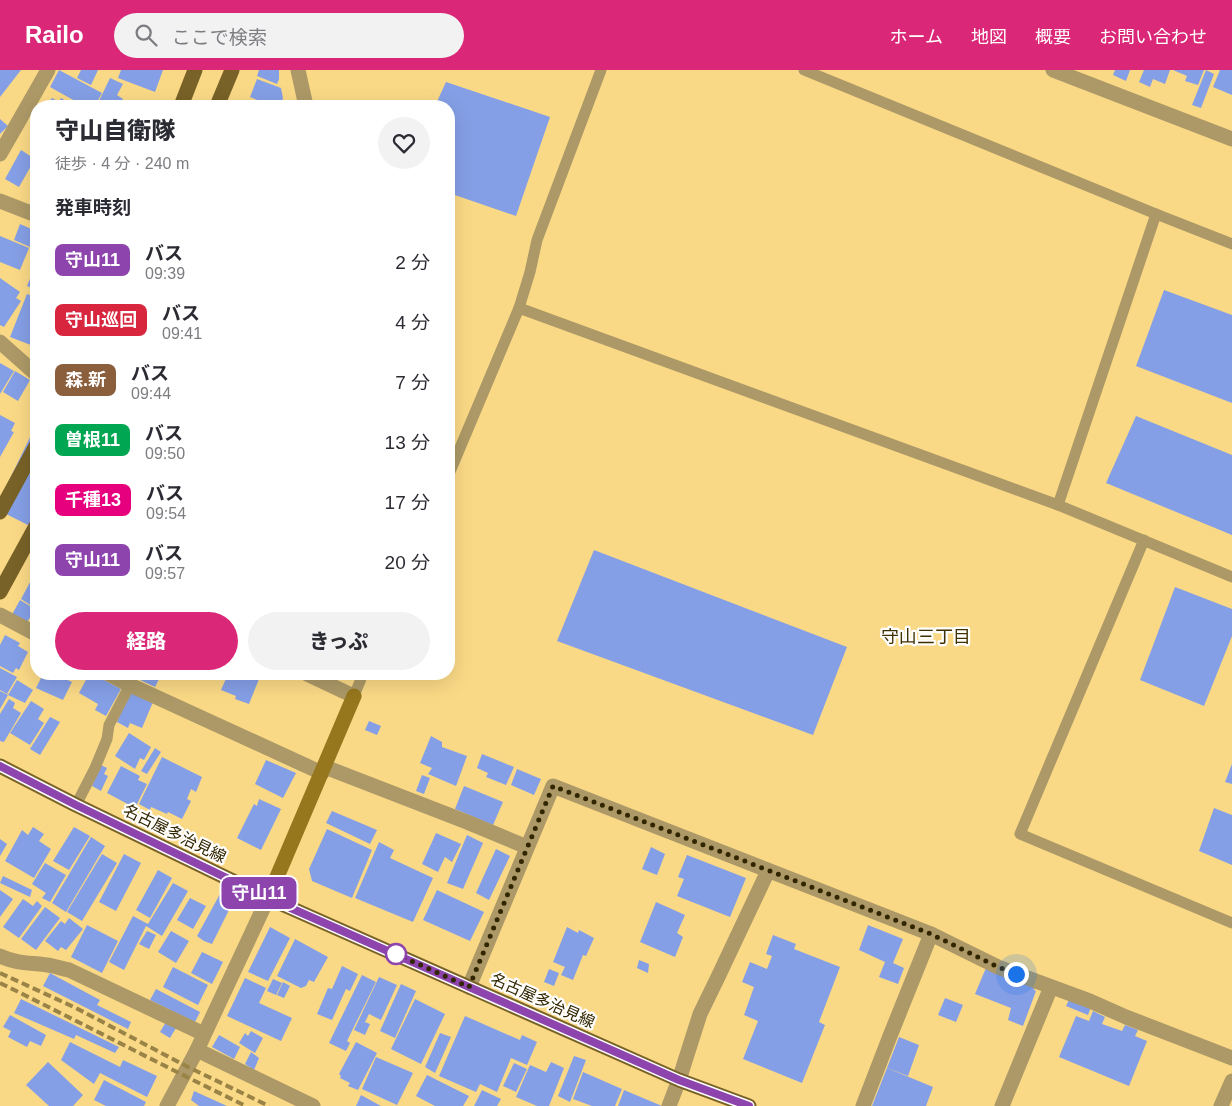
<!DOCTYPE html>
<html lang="ja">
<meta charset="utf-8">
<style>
body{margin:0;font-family:Arial,"Noto Sans JP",sans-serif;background:#f2f2f3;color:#2b2b33;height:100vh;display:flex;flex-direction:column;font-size:19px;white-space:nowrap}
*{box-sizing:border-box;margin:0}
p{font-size:16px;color:#7c7c81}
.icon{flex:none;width:28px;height:28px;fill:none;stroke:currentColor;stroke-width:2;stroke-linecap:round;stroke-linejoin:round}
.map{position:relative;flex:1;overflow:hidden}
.drawer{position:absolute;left:30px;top:30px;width:425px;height:580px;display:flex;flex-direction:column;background:#fff;border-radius:20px;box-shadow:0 5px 20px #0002}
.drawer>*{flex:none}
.badge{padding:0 10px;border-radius:8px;font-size:18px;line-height:32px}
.you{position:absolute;width:25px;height:25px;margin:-12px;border:4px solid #fff;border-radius:50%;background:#1a73e8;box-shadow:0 0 0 8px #1a73e833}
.map>.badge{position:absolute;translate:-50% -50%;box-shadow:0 0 0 2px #fff}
h2{padding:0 25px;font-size:19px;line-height:45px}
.round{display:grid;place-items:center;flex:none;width:52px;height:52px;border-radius:26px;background:#f2f2f3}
.summary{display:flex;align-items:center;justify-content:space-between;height:85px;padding:0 25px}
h1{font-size:24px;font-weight:800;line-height:38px}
.button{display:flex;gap:10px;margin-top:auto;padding:10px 25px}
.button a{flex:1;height:58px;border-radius:30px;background:#db2777;color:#fff;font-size:20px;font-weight:800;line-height:58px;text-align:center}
.button a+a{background:#f2f2f3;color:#2b2b33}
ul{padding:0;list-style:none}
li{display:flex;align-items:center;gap:15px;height:60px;padding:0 25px}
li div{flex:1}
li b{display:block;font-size:19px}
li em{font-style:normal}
li .badge{min-width:55px;font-weight:700;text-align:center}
header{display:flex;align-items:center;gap:30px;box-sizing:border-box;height:70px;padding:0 25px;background:#db2777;color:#fff}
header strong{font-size:24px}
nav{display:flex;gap:28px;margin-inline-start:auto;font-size:18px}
.search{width:350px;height:45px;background:#f2f2f3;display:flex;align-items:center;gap:12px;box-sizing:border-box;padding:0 18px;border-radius:28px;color:#7c7c81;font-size:19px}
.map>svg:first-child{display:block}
.building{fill:#859fe6}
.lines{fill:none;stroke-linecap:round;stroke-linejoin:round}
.lane{stroke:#ad9967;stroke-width:11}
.street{stroke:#ad9967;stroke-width:15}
.secondary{stroke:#96771e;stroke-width:15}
.primary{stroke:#786227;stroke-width:15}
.rail{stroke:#9a8346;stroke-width:4;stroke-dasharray:8 4;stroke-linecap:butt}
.line-casing{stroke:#fff;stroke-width:11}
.line{stroke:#8e44ad;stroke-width:8}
.walk{stroke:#322601;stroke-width:5;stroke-dasharray:0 9}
.stop-dot{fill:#fff;stroke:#8e44ad;stroke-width:2.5}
.labels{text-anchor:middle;stroke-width:4.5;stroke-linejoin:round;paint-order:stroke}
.street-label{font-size:16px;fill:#322601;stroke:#fefefe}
.neighbourhood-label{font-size:18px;fill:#413101;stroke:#fefefe}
</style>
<header>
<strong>Railo</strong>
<div class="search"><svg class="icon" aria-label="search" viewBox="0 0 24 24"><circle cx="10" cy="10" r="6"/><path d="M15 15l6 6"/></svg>ここで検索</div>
<nav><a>ホーム</a><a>地図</a><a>概要</a><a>お問い合わせ</a></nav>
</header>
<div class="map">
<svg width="1232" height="1036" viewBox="0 0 1232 1036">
<rect width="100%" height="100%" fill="#fad986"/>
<g class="building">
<path d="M0,0h21l-21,27z"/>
<path d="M59,0l43,23 -6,11 -8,-4 -4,6 -34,-19z"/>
<path d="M81,0h17l-7,15 -14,-7z"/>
<path d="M121,0h42l-8,22 -37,-14z"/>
<path d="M259,0h20v9l-2,5 -20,-8z"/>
<path d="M1115,0h15l-4,11 -13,-6z"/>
<path d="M1144,0h26l-5,14 -12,-5 -3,8 -11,-5z"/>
<path d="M1173,0h31l-6,15 -13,-4 2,-5z"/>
<path d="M1206,0l8,4 -13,34 -9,-3z"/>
<path d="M1220,0h12v25l-19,-8z"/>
<path d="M110,8l13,6 -6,11 6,4 -4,7h-10l-10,-5z"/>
<path d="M257,9l24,9 2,10 -3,8h-8l-22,-9z"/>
<path d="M446,12l104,35 -34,99 -67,-23v-87h-14z"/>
<path d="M52,28l7,4 2,-4 13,8h-28z"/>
<path d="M247,30l17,6h-19z"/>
<path d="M0,49l8,7 -8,8z"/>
<path d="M21,80l14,9 -16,28 -14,-8z"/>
<path d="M36,103v13l-5,-2z"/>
<path d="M35,123l1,1v18l-8,-4z"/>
<path d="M20,154l16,7 -6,16 -16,-7z"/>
<path d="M0,166l29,12 -9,22 -20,-8z"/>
<path d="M36,194v26l-9,-4z"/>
<path d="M0,208l20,14 -4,6 5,3 -17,26 -4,-2z"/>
<path d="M1164,220l68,25v88l-96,-37z"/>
<path d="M27,224l9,3v50l-26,-10z"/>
<path d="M0,293l14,8 -14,23z"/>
<path d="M15,301l15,9 -12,21 -15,-9z"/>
<path d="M0,345l15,8 -4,8 3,1 -14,25z"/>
<path d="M1136,346l96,39v80l-126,-52z"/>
<path d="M36,355v104l-36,-18 1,-14z"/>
<path d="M594,480l253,97 -34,88 -256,-94z"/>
<path d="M36,501v35l-1,2 -14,-9z"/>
<path d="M1175,517l57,22v27l-28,70 -64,-26z"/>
<path d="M20,530l15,9 -10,17 -15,-8z"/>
<path d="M5,565l15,8 -2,3 10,6 -9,18 -3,-2 -3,5 -13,-7v-21z"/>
<path d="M36,574v18l-6,-3z"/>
<path d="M0,598l17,9 -10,17 -7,-4z"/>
<path d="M43,604h20l-2,3 11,5 -9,18 -27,-12z"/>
<path d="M89,604h4l28,15 -15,27 -11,-6 3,-6 -19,-11z"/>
<path d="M141,604h12l7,3 -5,10 -17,-8z"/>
<path d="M228,604h33l-12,30 -14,-5 1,-3 -15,-6z"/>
<path d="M17,610l16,10 -8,13 -17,-8z"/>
<path d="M0,621l8,4 -8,14z"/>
<path d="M130,621l23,11 -11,26 -12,-5 -2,5 -11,-6z"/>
<path d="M9,629l6,4 -2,5 8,5 -17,29 -4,-1v-27z"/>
<path d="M31,631l13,8 -6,10 6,4 -14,22 -20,-12z"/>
<path d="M50,647l10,5 -20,33 -10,-6z"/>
<path d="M369,651l12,5 -4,9 -12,-5z"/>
<path d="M129,663l22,14 -7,13 -4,-2 -5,11 -20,-13z"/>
<path d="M431,666l11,6v5l25,9 -11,30 -28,-12 4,-6 -12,-5z"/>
<path d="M155,678l6,4 -14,22 -6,-3z"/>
<path d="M482,684l32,13 -8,18 -20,-8 2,-4 -11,-5z"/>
<path d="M162,687l40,20 -6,15 -5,-3 -4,10 4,2 -9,18 -14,-7 -1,2 -16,-7 -1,3 -11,-6z"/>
<path d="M266,690l30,13 -13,25 -28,-14z"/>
<path d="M1232,694v20l-7,-2z"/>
<path d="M101,695l6,3 -3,6 4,2 -7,15 -9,-5z"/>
<path d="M121,696l19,10 -2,4 9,4 -12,24 -28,-15z"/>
<path d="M517,699l24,10 -7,16 -23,-10z"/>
<path d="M422,705l8,3 -6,16 -8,-3z"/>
<path d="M464,716l39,16 -10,23 -38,-16z"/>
<path d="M259,729l22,10 -20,41 -24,-12 17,-34 3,2z"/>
<path d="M1214,738l18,7v50l-33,-14z"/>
<path d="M332,741l45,19 -7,14 -44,-21z"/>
<path d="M33,757l11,7 -5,7 12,8 -17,29 -29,-17 17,-31 6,5z"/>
<path d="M74,757l16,9 -21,34 -16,-9z"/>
<path d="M327,759l45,21 -20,48 -40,-17 -3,-12z"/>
<path d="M436,763l25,11 -9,18 -7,-5 -7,15 -16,-8z"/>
<path d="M467,765l16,8 -20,46 -16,-6z"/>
<path d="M91,767l14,9 -39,66 -14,-9z"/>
<path d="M0,769l7,5 -7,12z"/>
<path d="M379,772l15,8 -4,8 43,20 -20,44 -58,-24z"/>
<path d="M651,777l14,7 -8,21 -15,-6z"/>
<path d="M496,779l14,7 -21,44 -13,-7z"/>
<path d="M102,784l15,9 -35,58 -15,-9z"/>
<path d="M124,784l17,9 -25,48 -17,-9z"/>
<path d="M687,785l59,23 -16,39 -53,-21 7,-17 -6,-2z"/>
<path d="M45,793l21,12 -16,27 -8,-4 4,-5 -14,-9z"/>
<path d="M158,800l14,8 -22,40 -14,-8z"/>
<path d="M3,806l29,14 -2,7 -30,-14z"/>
<path d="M173,813l15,8 -26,45 -16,-10 -22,44 -15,-8 24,-46 15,8z"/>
<path d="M0,820l13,9 -13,18z"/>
<path d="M437,820l47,22 -14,29 -47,-21z"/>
<path d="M220,824l14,6 -22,44 -8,-3 -7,-5z"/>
<path d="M190,828l16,8 -13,23 -16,-9z"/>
<path d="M23,829l10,7 4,-5 5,5 -23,32 -16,-11z"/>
<path d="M656,832l29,13 -8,18 6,4 -8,20 -35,-15z"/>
<path d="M45,837l15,11 -24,32 -15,-11z"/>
<path d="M69,848l14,11 -17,21 -5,-3 -3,4 -13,-10 16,-20 4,3z"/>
<path d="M87,855l31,16 -16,32 -31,-16z"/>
<path d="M868,855l35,14 -10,24 11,5 -6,16 -19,-7 6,-15 -26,-12z"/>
<path d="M270,857l20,11 -22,43 -20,-9z"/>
<path d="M567,857l11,6 1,-3 15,8 -8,18 -3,-1 -10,25 -12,-5 4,-8 -12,-5z"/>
<path d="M147,861l9,4 -7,14 -10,-5z"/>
<path d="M171,861l18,10 -13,22 -18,-11z"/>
<path d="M773,865l23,9 -2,5 46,18 -21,55 6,3 -23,58 -59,-24 15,-38 -14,-6 10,-28 -12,-5 8,-20 17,7 5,-13 -6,-2z"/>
<path d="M295,869l33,18 -14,25 -5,-2 -3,6 -5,2 -24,-12z"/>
<path d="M202,882l21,10 -11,22 -21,-11z"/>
<path d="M639,890l10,4 -1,9 -11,-5z"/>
<path d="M342,896l16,8 -8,17 -4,-2 -14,31 -15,-6 11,-26 4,1z"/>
<path d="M173,897l35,18 -10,20 -35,-18z"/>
<path d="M986,898l50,17 -2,5 2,1 -13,35 -15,-6 3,-12 -36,-14z"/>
<path d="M549,899l10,4 -5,13 -10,-4z"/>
<path d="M50,903l50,27 -3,5 34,17 -3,7 -85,-43z"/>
<path d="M362,905l14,7 -29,59 3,2 -4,8 -17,-8z"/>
<path d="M379,907l18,8 -16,35 -12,-6 -4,8 5,2 -5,11 -11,-5z"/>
<path d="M245,908l21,10 -7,15 33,15 -11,23 -54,-25z"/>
<path d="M273,909l9,4 -6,12 -9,-4z"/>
<path d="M283,912l7,4 -6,12 -7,-3z"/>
<path d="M401,914l15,7 -21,47 -15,-7z"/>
<path d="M156,919l44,23 -5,10 -45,-22z"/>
<path d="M945,928l18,7 -7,17 -18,-7z"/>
<path d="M1070,928l21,9 -3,8 -22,-9z"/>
<path d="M21,929l98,48 -4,6 -39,-18 -2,4 -60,-26z"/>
<path d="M415,929l30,15 -24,50 -30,-15z"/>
<path d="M1093,941l12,6 -3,7 20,7 3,-6 13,5 -3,6 12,5 -18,45 -70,-29 17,-41 13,5z"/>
<path d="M10,945l36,20 -5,11 -11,-5 -3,6 -19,-10 3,-6 -8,-4z"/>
<path d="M465,946l55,24 2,-5 15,7 -10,23 -16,-7 -14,34 -17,-8 -4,8 -37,-16z"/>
<path d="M166,952l10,6 -6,10 -10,-6z"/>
<path d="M251,961l12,7 -8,15 -16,-10 6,-10 3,3z"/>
<path d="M440,963l11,4 -16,36 -10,-6z"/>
<path d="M219,965l21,12 -6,12 -22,-12z"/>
<path d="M899,967l20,8 -11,31 -21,-8z"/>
<path d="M70,972l50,25 3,-7 34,16 -10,21 -47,-24 -6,11 -33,-24z"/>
<path d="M356,972l21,11 -19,37 -10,-4 2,-3 -10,-5 1,-2 -2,-2z"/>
<path d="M251,982l8,6 -5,12 -9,-6z"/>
<path d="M574,986l12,4 -16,42 -12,-6z"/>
<path d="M376,987l37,16 -16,32 -35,-16z"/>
<path d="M48,992l35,33 -10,11h-24l-23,-21z"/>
<path d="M551,992l13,6 -15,38h-12l-21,-9 14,-32 16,7z"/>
<path d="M514,993l13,6 -11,23 -13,-6z"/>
<path d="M887,998l46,19 -7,19h-54z"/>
<path d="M583,1002l39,17 -7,17h-23l-19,-7z"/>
<path d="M427,1005l42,21 -6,10h-28l-19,-10z"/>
<path d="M104,1010l42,22 -2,4h-38l-12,-6z"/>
<path d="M482,1020l19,9 -4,7h-23z"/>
<path d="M624,1020l38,16h-44z"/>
<path d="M194,1021l33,15h-28l-8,-6z"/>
<path d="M361,1025l20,11h-25z"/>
</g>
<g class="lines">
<g class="lane">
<path d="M804,0l352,144 76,30"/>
<path d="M1156,144l-98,291 174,72"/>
<path d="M519,238l539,197"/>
<path d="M449,404l70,-166 11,-36 7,-32 64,-170"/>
<path d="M1144,470l-124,294 212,89"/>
<path d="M354,626l9,-22"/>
<path d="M76,735l19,-37 12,-29 2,-14 21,-40"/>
</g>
<g class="street">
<path d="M298,0l8,36"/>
<path d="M1053,0l179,69"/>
<path d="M0,84l48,-84"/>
<path d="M0,131l36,14"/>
<path d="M0,272l36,32"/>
<path d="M0,545l36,19"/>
<path d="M109,604l21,11 192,88"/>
<path d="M307,604l38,18 9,4"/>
<path d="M325,697l142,55 60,25"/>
<path d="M0,886c20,9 32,6 53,10 5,1 10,3 16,4l135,64"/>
<path d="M469,917l84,-201 378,148 67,33 92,34 36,16 106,41"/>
<path d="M197,980l116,56"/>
<path d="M167,1036l30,-56 71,-152"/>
<path d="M669,1036l10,-26 21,-66 18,-37 50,-106"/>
<path d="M863,1036l27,-70 41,-102"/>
<path d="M1002,1036l49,-119"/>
<path d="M1221,1036l11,-25"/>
</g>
<path class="secondary" d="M268,828l86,-202"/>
<g class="primary">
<path d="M181,36l14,-36"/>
<path d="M217,36l15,-36"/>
<path d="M0,442l36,-66"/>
<path d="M0,522l36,-66"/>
<path d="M0,696l76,39 192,93 411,182 70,26"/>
</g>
<g class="rail">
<path d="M0,903l76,35 112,59 81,39"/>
<path d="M0,913c82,40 163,83 246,123"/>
</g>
</g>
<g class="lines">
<defs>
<path id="line" d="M0,696l76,39 192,93 411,182 70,26"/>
</defs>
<use href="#line" class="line-casing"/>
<use href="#line" class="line"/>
<path class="walk" d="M396,884l73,33 84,-201 378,148 67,33 18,7"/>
</g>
<circle class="stop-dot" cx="396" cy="884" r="10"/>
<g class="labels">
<g class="street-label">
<text transform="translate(175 763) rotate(26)" y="6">名古屋多治見線</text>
<text transform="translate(543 930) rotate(24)" y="6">名古屋多治見線</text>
</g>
<g class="neighbourhood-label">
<text x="926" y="573">守山三丁目</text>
</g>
</g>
</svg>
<div class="you" style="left:1016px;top:904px"></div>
<b class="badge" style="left:259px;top:823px;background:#8e44ad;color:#fff">守山11</b>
<section class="drawer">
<div class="summary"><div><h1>守山自衛隊</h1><p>徒歩 · 4 分 · 240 m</p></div><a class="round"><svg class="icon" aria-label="heart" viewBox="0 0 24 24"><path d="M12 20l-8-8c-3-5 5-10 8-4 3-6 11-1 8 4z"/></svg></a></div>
<h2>発車時刻</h2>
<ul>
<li><span class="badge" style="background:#8e44ad;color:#fff">守山11</span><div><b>バス</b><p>09:39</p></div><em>2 分</em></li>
<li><span class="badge" style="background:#d7263d;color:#fff">守山巡回</span><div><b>バス</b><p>09:41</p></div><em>4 分</em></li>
<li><span class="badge" style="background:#8b5e3c;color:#fff">森.新</span><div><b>バス</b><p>09:44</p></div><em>7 分</em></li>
<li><span class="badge" style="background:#00a651;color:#fff">曽根11</span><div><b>バス</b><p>09:50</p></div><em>13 分</em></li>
<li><span class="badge" style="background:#e6007e;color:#fff">千種13</span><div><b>バス</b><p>09:54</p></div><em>17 分</em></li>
<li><span class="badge" style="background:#8e44ad;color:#fff">守山11</span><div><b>バス</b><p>09:57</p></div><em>20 分</em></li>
</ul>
<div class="button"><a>経路</a><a>きっぷ</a></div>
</section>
</div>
